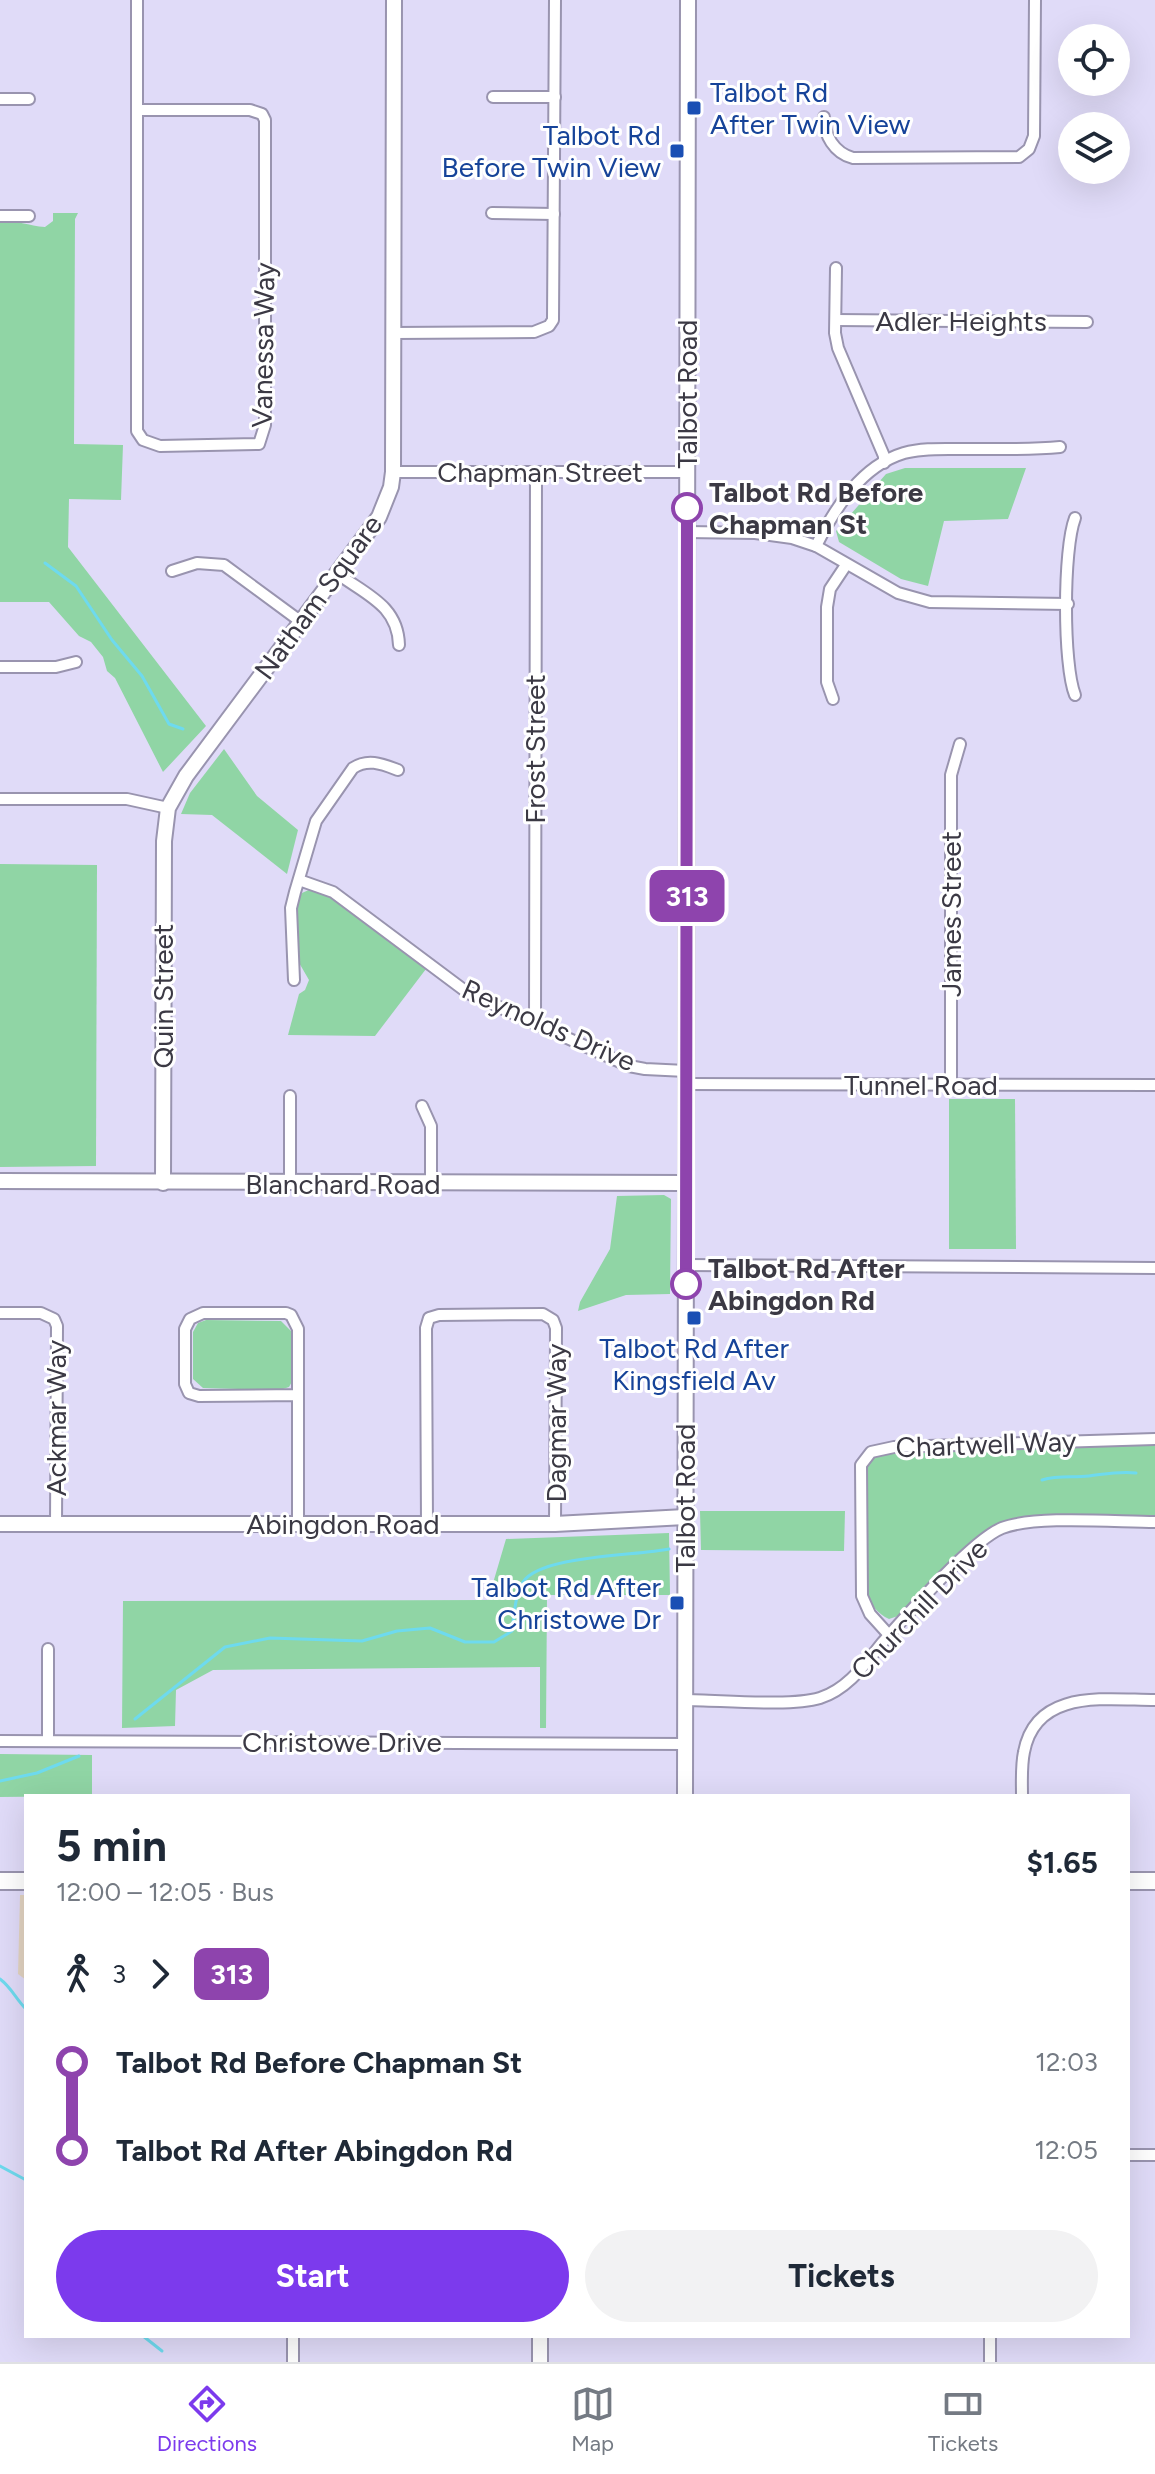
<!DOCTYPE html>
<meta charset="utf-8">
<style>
body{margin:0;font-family:Figtree,sans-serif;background:#f2f2f3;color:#1f2937;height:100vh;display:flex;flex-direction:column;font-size:30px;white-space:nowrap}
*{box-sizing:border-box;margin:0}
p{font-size:26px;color:#747a83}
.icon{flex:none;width:44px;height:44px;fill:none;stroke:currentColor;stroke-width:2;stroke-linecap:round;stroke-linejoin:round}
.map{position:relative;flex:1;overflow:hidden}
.details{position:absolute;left:24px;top:1794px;width:1106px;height:544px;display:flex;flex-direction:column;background:#fff;border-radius:0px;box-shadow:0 8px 32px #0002}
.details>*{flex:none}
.badge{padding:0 16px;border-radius:12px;font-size:28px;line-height:52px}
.fabs{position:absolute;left:1058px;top:24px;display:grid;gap:16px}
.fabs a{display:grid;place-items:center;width:72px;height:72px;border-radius:50%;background:#fff;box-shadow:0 8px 32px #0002;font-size:40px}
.map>.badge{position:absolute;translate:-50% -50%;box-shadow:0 0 0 4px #fff}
.legs{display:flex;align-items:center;gap:12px;height:88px;padding:0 32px;font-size:26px}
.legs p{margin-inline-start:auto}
.head{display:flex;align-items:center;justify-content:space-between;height:136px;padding:0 32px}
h1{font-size:44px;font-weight:700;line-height:60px}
.cta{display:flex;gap:16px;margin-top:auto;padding:16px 32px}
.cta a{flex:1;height:92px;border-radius:48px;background:#7c3aed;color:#fff;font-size:32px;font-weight:700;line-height:92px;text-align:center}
.cta a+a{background:#f2f2f3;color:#1f2937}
ul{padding:0 32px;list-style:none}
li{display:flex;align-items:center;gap:28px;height:88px;font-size:30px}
li i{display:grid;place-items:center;width:12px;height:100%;margin:0 10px;background:currentColor}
li i::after{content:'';width:20px;height:20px;margin:-10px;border:6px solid;border-radius:50%;background:#fff}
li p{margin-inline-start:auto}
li:first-child i{background:linear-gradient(#0000 50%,currentColor 0)}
li:last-child i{background:linear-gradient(currentColor 50%,#0000 0)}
.dock{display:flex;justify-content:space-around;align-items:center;height:112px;border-top:2px solid #e0e1e3;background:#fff;font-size:22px;color:#747a83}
.dock a{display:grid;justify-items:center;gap:4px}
.dock .active{color:#7c3aed}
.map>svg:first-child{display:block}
.education{fill:#e2d3c1}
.green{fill:#90d5a5}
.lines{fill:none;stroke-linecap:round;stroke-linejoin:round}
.stream{stroke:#6edaee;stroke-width:3}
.street-casing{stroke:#9994af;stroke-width:14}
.secondary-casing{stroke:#9994af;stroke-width:18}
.primary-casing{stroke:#9994af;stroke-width:20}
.street{stroke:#fff;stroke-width:10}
.secondary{stroke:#fff;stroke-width:14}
.primary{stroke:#fff;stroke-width:16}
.line-1-casing{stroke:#fff;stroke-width:18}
.line-1{stroke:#8e44ad;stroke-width:12}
.transit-dot{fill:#1a4fb4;stroke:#fff;stroke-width:3}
.stop-1-dot{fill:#fff;stroke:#8e44ad;stroke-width:4}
.labels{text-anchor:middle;stroke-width:6;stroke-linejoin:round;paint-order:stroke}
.transit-label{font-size:28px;fill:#164399;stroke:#fff;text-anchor:end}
.street-label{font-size:28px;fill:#3b3944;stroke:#fff}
.stop-label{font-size:28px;font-weight:bold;fill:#3b3944;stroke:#fff;text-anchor:start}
</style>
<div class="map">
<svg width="1155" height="2362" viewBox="0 0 1155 2362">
<rect width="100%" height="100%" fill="#e0dbf8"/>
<path class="education" d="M20,1895h6v85l-8,-6z"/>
<g class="green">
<path d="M53,213h25l-3,6 -1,225 49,1 -2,55 -52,-1 -1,48 138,179 -43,46 -48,-94 -8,-7 -4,-14 -12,-15 -12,-6 -30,-34h-49v-382c16,0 29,6 45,7l8,-6z"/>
<path d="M905,468h121l-18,51 -64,2 -16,65 -27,-7 -62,-37 -3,-11 50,-57z"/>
<path d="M224,749l33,47 41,34 -11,44 -75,-59 -31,-1 9,-21z"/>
<path d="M0,864l97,1 -1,301 -96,1z"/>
<path d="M311,889l19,7 96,73 -51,67 -87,-1 11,-41 6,-4 4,-10 -11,-19 -1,-60 5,-8z"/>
<path d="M949,1099h66l1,150h-67z"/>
<path d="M617,1196l47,-1 7,4 -1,95 -44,1 -48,16 2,-9 30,-53z"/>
<path d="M206,1320l75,1 12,12v47l-4,7 -9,3 -77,-2 -10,-9v-47l5,-9z"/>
<path d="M1155,1439v78c-59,0 -131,-11 -182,23l-69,74 -15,5c-11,-5 -18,-14 -23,-26l-1,-119c2,-12 8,-18 21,-21z"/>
<path d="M700,1511h145l-1,40 -143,-1z"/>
<path d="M669,1533l1,62h-123l-1,133h-6v-61l-327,3 -37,20 -1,36 -53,2 1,-127 365,-1 18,-61z"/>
<path d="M0,1754l92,1v41l-92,1z"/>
</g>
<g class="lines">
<g class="stream">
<path d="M45,563l31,23 36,54 30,36 27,48 14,5"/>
<path d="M1042,1480c17,-5 31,-2 47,-4 17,-2 30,-5 47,-3"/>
<path d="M135,1719l90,-72 45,-9 92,3 35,-10 33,-3 35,14h29l18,-11c2,-15 3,-36 11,-49 18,-27 113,-26 146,-33"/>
<path d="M0,1781l37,-8 42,-17"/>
<path d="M0,1979c11,8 16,20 26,30"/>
<path d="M0,2166l26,14"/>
<path d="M143,2336l19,15"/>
</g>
<defs>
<g id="street">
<path d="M137,0v431l6,9 17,6 99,-2 6,-19v-305l-3,-6 -12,-4h-113"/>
<path d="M493,97h62"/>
<path d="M0,99h29"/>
<path d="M824,117c0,18 10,36 29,41l166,-1 10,-8 5,-13 1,-136"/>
<path d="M492,213l62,1"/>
<path d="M0,216h29"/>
<path d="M836,268l-1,65 3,15 46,108v7"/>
<path d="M836,320l251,2"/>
<path d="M394,333l140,-1 15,-6 4,-6 2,-320"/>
<path d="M393,472h295"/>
<path d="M1075,518c-12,31 -12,147 0,177"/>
<path d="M687,532l68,1 37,5 24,8 82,47 32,9 138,2"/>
<path d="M816,546c19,-38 45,-80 88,-93 18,-5 38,-4 56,-4 33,0 67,1 100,-2"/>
<path d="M172,571l25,-8 27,2 76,56"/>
<path d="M338,574c29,21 60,32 61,71"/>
<path d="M0,667h56l20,-5"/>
<path d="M833,699l-6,-17v-75l3,-18 16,-24"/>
<path d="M0,799h127l41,9"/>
<path d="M299,880l34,12 135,101 161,73 16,3 41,2"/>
<path d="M294,980l-3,-72 4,-16 21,-71 37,-53c15,-10 29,-4 45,2"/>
<path d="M535,1024l1,-550"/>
<path d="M686,1084l469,1"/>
<path d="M951,1085v-310l9,-31"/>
<path d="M422,1106l9,20v57"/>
<path d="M290,1184v-88"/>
<path d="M686,1265l469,3"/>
<path d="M0,1313h41l13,6 3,7 -1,198"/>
<path d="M298,1395l-99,1 -10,-3 -4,-9v-55l5,-10 13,-6h83l5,2 7,14v196"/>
<path d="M427,1525l-1,-197 3,-10 10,-3 104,-1 10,6 3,8 -1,196"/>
<path d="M889,1635l-19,-21 -8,-18 -1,-131 10,-13 23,-5 261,-8"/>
<path d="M685,1700c35,0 105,7 135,-2 28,-9 45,-34 63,-56 24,-27 89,-102 119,-114 34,-13 114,-6 153,-6"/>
<path d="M0,1741l685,3"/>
<path d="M48,1741v-92"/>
<path d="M1022,1796c0,-14 -1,-30 2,-44 12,-64 82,-52 131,-52"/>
<path d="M1128,2155h27"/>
<path d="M293,2336v26"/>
<path d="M990,2336v26"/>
</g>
<g id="secondary">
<path d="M0,1181l686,2"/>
<path d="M163,1183l1,-342 4,-33 18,-32 193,-259 12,-30 2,-15 1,-472"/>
<path d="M0,1524h555l130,-7"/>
<path d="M685,1796l3,-1796"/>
<path d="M540,2362v-26"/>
</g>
<g id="primary">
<path d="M0,1881h26"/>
<path d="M1128,1881h27"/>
</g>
</defs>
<use href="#street" class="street-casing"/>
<use href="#secondary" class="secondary-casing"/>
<use href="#primary" class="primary-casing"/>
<use href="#street" class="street"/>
<use href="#secondary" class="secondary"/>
<use href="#primary" class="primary"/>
</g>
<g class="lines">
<defs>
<path id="line-1" d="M686,1284l1,-776"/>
</defs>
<use href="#line-1" class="line-1-casing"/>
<use href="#line-1" class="line-1"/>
</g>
<g class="transit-dot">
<rect x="686" y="100" width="16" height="16" rx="4"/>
<rect x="669" y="143" width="16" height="16" rx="4"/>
<rect x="686" y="1310" width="16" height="16" rx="4"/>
<rect x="669" y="1595" width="16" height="16" rx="4"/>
</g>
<g class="stop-1-dot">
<circle cx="687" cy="508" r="14"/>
<circle cx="686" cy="1284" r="14"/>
</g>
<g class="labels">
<g class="transit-label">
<text x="710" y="102" text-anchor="start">Talbot Rd<tspan x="710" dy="32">After Twin View</tspan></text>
<text x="661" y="145">Talbot Rd<tspan x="661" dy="32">Before Twin View</tspan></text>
<text x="694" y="1358" text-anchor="middle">Talbot Rd After<tspan x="694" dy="32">Kingsfield Av</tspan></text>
<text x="661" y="1597">Talbot Rd After<tspan x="661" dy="32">Christowe Dr</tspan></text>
</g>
<g class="street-label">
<text x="961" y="331">Adler Heights</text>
<text transform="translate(263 345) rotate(-89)" y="10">Vanessa Way</text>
<text transform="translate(687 394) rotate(-90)" y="10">Talbot Road</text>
<text x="540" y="482">Chapman Street</text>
<text transform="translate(318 597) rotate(-54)" y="10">Natham Square</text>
<text transform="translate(535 749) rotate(-90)" y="10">Frost Street</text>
<text transform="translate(951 914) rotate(-90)" y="10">James Street</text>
<text transform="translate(163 996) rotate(-90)" y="10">Quin Street</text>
<text transform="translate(549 1025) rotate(24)" y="10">Reynolds Drive</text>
<text x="921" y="1095">Tunnel Road</text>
<text x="343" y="1194">Blanchard Road</text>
<text transform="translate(56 1418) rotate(-90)" y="10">Ackmar Way</text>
<text transform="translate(556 1423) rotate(-90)" y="10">Dagmar Way</text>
<text transform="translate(986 1444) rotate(-2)" y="10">Chartwell Way</text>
<text transform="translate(685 1498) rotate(-90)" y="10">Talbot Road</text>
<text x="343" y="1534">Abingdon Road</text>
<text transform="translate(919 1609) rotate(-46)" y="10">Churchill Drive</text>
<text x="342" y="1752">Christowe Drive</text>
</g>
<g class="stop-label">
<text x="709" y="502">Talbot Rd Before<tspan x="709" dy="32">Chapman St</tspan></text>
<text x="708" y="1278">Talbot Rd After<tspan x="708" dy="32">Abingdon Rd</tspan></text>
</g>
</g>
</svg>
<div class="fabs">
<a><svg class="icon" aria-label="locate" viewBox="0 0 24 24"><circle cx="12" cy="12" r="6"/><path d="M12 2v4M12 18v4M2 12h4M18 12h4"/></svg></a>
<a><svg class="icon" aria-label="layers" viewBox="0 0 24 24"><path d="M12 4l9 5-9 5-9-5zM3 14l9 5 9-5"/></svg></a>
</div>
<b class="badge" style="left:687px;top:896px;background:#8e44ad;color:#fff">313</b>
<section class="details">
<div class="head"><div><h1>5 min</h1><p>12:00 – 12:05 · Bus</p></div><b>$1.65</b></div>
<div class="legs"><svg class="icon" aria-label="walk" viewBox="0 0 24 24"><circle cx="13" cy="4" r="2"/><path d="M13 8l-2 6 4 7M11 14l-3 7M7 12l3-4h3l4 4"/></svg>3<svg class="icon" aria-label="forward" viewBox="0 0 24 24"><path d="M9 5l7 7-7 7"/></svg><b class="badge" style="background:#8e44ad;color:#fff">313</b></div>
<ul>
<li><i style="color:#8e44ad"></i><b>Talbot Rd Before Chapman St</b><p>12:03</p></li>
<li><i style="color:#8e44ad"></i><b>Talbot Rd After Abingdon Rd</b><p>12:05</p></li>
</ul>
<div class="cta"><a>Start</a><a>Tickets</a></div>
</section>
</div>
<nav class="dock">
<a class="active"><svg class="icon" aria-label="directions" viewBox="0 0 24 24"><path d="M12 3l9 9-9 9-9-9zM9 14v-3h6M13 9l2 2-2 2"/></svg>Directions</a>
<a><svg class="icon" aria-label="map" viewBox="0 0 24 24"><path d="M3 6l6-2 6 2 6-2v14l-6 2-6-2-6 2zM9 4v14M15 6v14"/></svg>Map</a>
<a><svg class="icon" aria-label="tickets" viewBox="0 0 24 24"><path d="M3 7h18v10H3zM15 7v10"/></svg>Tickets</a>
</nav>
